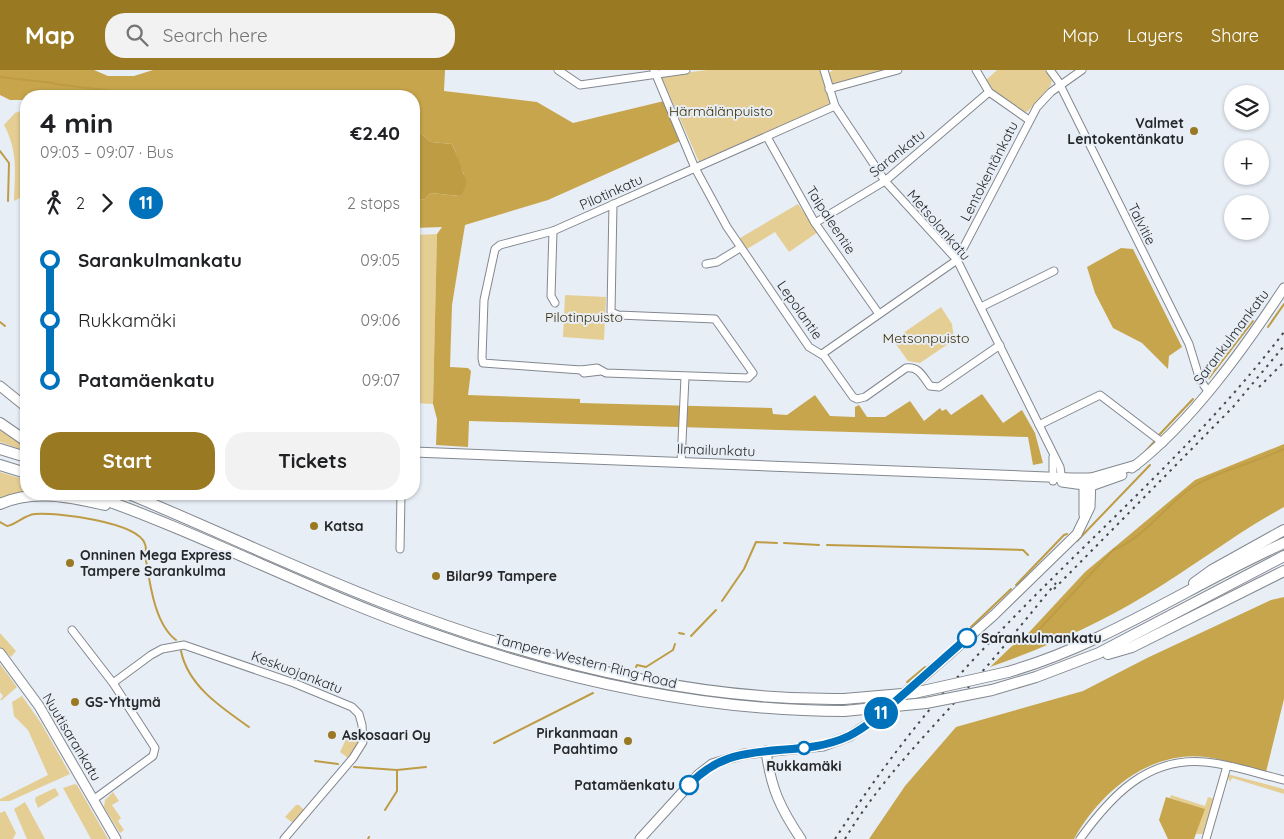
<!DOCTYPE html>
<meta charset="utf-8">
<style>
body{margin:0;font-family:Quicksand,sans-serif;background:#f2f2f2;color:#202124;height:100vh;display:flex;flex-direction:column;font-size:19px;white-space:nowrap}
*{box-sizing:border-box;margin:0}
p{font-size:16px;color:#757577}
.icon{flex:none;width:28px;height:28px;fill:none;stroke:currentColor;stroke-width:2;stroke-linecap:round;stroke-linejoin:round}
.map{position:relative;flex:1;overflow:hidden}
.side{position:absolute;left:20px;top:20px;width:400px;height:410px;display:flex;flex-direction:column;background:#fff;border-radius:20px;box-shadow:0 1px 4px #0004}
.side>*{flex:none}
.badge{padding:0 10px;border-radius:16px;font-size:18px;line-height:32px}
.buttons{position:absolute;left:1224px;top:15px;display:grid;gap:10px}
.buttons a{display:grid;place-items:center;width:45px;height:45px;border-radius:50%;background:#fff;box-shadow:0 1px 4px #0004;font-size:25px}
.map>.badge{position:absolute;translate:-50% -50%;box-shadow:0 0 0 2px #fff}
.legs{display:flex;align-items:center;gap:8px;height:55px;padding:0 20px;font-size:16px}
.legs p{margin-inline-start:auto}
.overview{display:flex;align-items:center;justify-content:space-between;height:85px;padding:0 20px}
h1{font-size:28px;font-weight:700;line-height:38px}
.action{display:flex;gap:10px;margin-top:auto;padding:10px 20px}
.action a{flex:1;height:58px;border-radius:20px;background:#997a23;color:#fff;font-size:20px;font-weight:700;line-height:58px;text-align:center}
.action a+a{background:#f2f2f2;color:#202124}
ul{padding:0 20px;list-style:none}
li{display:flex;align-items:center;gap:18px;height:60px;font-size:19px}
li i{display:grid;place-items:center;width:8px;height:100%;margin:0 6px;background:currentColor}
li i::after{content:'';width:12px;height:12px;margin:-6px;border:4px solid;border-radius:50%;background:#fff}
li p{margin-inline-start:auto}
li:first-child i{background:linear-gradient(#0000 50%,currentColor 0)}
li:last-child i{background:linear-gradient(currentColor 50%,#0000 0)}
header{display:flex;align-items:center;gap:30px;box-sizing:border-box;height:70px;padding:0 25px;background:#997a23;color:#fff}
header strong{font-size:24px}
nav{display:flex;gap:28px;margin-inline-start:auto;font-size:18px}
.search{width:350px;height:45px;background:#f2f2f2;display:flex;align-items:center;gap:12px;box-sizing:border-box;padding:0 18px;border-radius:20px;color:#757577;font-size:19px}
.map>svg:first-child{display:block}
.green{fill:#e5ce94}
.forest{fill:#c7a54c}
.water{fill:#be9c43}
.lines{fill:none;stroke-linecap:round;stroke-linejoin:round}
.stream{stroke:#be9c43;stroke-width:2}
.minor-casing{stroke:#83888f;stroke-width:9}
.major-casing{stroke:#83888f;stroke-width:11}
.highway-casing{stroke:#83888f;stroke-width:12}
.minor{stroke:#fff;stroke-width:7}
.major{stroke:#fff;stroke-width:9}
.highway{stroke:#fff;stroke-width:10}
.rail{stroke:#45474a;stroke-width:2;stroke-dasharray:2.5 5;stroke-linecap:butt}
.highway-bridge-casing{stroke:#83888f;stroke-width:12;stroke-linecap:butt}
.highway-bridge{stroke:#fff;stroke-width:10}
.line-1-casing{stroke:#fff;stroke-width:11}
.line-1{stroke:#0072bc;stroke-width:8}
.poi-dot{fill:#997a23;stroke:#e8eef6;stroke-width:2}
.stop-1-dot{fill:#fff;stroke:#0072bc;stroke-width:2.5}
.labels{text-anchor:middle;stroke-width:4;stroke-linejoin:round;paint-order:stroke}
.park-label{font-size:14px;fill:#392b03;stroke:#e8eef6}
.poi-label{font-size:14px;font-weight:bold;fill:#26282a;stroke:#e8eef6;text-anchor:start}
.street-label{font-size:14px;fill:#26282a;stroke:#e8eef6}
.stop-label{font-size:14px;font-weight:bold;fill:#26282a;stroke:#e8eef6;text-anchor:start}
</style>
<header>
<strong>Map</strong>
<div class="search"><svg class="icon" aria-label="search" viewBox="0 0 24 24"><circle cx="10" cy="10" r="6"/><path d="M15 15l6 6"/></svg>Search here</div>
<nav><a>Map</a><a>Layers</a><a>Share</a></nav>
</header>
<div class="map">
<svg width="1284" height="769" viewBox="0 0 1284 769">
<rect width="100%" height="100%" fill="#e8eef6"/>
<g class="green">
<path d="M707,0h113l11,36 -131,58 -39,-88z"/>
<path d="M833,0h56l-54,15 -3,-1 -4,-10z"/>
<path d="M997,0h48l7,9 -1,6 -23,26 -5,2 -31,-23 -7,-9z"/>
<path d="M26,39v86l-12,6c1,-29 4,-50 -10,-76l11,-12z"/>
<path d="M798,134l20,28 -29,20 -14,-20 -28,17 -7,-11z"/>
<path d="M437,164l-4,170 -19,-1v-168z"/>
<path d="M565,225l41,2 -2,43 -41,-3z"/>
<path d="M941,237l11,17 2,16 -34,23 -12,-2 -15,-21z"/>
<path d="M0,358l26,17v6l-26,-9z"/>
<path d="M0,402l26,8v14l-26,8z"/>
<path d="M0,563l16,18 -5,6 -11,-10z"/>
<path d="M0,594l17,23 -15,13h-2l3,-4 -3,-4z"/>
<path d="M22,626l19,27 29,51 -60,27h-10v-2l48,-24 -20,-45 -14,-14 -2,-14z"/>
<path d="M348,665l11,4 -3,9 -8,10 -8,-6z"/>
<path d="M1227,704l57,15v5l-52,-16 -2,4z"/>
<path d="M75,714l2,1 31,54h-17l-28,-51z"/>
<path d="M55,718l4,7 -21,13 -3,-8 1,-3z"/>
<path d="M113,722l6,9 -7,4 9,13 -3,3 6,9 -4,3 -16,-26 1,-7z"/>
<path d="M1171,725l34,11 3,-9 7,2 -12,35h-7l8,-25 -34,-11z"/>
<path d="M25,732l20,37h-18l-13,-30z"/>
<path d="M296,735h3l5,5 -11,13 -8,-6z"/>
<path d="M5,741l11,22 -3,6h-13v-26z"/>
</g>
<g class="forest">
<path d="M0,0h94l14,6h26l19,-6h292l-1,21 93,11 36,21 91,-22 16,40 -132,59 -83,25 -13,80 -2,62 18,1 3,3 -3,24 112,4v4l192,5 1,6 14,1 28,-20 15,21 25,1v-10l4,-2 8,12h18l25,-16 14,20 16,-13 2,3 4,-2 5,6 31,-21 21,29 19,-13 13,23 8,30 -10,2 -5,-28 -559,-16 -1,26 -32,-2 1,-26 -4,-15 4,-170 5,-7 -28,1v-27l11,-2 6,-6 28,3 5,-22c-6,-10 -7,-21 -12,-30l-21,-2 -17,-14v-32h-388v4h-16l-10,-5z"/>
<path d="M1121,178l12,1 49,98 -13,9 -1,13 -26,-26 -29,-15 -18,-35 -8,-26z"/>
<path d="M1284,374v63c-48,26 -91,60 -138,88 -49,30 -102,53 -156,72l22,-21 8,-4 65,-70 110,-92z"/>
<path d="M1284,527v102l-18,73c-20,-5 -40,-12 -60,-15 -56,-7 -106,35 -132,82h-205l36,-53 51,-59 127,-36 64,-33 124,-58z"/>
<path d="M1166,727l39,12 -11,30h-26l-9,-19z"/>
</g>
<path class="water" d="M414,58l17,14 21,2c6,12 9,25 15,38l-5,12 -3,2 -28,-3 -6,6 -11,2z"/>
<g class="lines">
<g class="stream">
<path d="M0,7l53,6"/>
<path d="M55,14l65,8 75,4"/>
<path d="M0,81l9,12 -1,38"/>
<path d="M0,252l5,4"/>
<path d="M1268,257l16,-23"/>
<path d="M1209,308l44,-57"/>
<path d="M1159,365l34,-36"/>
<path d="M1144,383l10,-11"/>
<path d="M0,452l7,4c10,-2 17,-11 28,-12 21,-2 103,8 110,30 2,5 0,11 1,16 4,25 9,64 30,80"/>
<path d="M1077,471l73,-76"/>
<path d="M784,473l35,2"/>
<path d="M827,475l196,5 5,5"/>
<path d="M1016,515l48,-50 3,-1"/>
<path d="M722,531l22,-32 12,-27 21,1"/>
<path d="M971,557l40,-38"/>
<path d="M679,563l5,1"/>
<path d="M1034,565l79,-85c32,-12 53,-46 81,-64 28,-17 61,-23 90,-37"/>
<path d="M691,566l25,-26"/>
<path d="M181,581c7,35 41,57 68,76"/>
<path d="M636,597l1,-2 9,2 27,-17 2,-6"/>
<path d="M907,612l18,-15"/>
<path d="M494,673l99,-50"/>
<path d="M315,691l23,3"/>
<path d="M354,697l43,3 29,-3"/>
<path d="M385,740l12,-19v-21"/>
<path d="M368,769l1,-2"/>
</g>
<defs>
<g id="minor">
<path d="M558,0l22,15 106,-15"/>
<path d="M654,0l41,98 32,59 82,120 15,9 29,41 4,2 8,-2 41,-29c13,-2 17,9 24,18l9,1 61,-42"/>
<path d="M824,0l11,36 50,75 72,79 103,207 2,13"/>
<path d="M976,0l13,22 40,28"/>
<path d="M1050,0l8,11 131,263 11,36 8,11"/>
<path d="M829,19l69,-19"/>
<path d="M767,67l48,86 64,91"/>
<path d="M613,134l-2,108 7,3 97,4 38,54 -5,5 -142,-5 -9,-5 -16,2 -98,-7 -1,-5 2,-58 11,-51 5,-4 53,-14 282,-125"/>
<path d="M815,153l70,-42 104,-89"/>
<path d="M553,161l-2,65 4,7"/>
<path d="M706,194l11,-2 23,-14"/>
<path d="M981,237l73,-36"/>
<path d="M822,284l135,-94 80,-153 14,-15 31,-22"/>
<path d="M581,300l3,3 17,-2"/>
<path d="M1039,355l61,-30 63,48"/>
<path d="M681,393l4,-86"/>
<path d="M1053,411v-24"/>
<path d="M400,479l1,-55"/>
<path d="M72,560l41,53 42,65 -2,8 -60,44"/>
<path d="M113,613l38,-28 11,-6 22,-4 110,38 58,24 7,7 3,11 1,17 -10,16 -69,81"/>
<path d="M1080,769c31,-43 67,-82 125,-77 26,2 53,12 79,18"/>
<path d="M1206,769l21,-73"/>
</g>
<g id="major">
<path d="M0,316l26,21"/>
<path d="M414,382l658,26h19l45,-13"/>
<path d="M1132,398c59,-45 111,-118 152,-180"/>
<path d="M1084,410v35"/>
<path d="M1062,412l29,4 31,-11"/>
<path d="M0,583l39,53 77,133"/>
<path d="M766,681c5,37 14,57 35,88"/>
<path d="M640,769l59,-65 13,-10 32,-10 79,-8 27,-10 25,-17 119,-104 83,-81 13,-27 1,-29"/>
</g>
<g id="highway">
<path d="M0,353l26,18"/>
<path d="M0,379l26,8"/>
<path d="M0,395l26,8"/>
<path d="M88,424c116,40 224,98 339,138 135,48 275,79 417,79"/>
<path d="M129,424c84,35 168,75 253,108 146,57 304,99 462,97"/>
<path d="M0,434c34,-15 70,-7 105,1"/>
<path d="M1194,513l18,-13 72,-40"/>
<path d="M1108,584l24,-7 152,-76"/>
<path d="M1008,602c100,-29 182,-87 276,-129"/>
<path d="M992,620l44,-13 63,-24 185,-97"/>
</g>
</defs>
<use href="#minor" class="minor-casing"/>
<use href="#major" class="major-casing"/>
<use href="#highway" class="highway-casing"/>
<use href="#minor" class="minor"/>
<use href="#major" class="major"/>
<use href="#highway" class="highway"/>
<g class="rail">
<path d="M1259,317l25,-25"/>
<path d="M1054,519l179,-182 51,-61"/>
<path d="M835,769c46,-71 97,-137 156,-198 97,-103 207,-196 293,-309"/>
<path d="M845,769c35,-59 83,-106 128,-157 29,-32 55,-66 83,-99"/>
</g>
<defs>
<g id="highway-bridge">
<path d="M844,629l70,-6 94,-21"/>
<path d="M844,641l82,-8 66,-13"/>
</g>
</defs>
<use href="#highway-bridge" class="highway-bridge-casing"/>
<use href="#highway-bridge" class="highway-bridge"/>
</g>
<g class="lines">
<defs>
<path id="line-1" d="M689,715c47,-51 105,-23 160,-49 18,-9 34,-24 49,-37 23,-20 46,-41 69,-61"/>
</defs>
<use href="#line-1" class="line-1-casing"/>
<use href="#line-1" class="line-1"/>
</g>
<g class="poi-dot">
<circle cx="1194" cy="61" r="5"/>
<circle cx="314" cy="456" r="5"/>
<circle cx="70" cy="493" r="5"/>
<circle cx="436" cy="506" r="5"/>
<circle cx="75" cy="632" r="5"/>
<circle cx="332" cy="665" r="5"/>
<circle cx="628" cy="671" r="5"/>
</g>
<g class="stop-1-dot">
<circle cx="967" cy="568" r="9"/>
<circle cx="804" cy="678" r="6"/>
<circle cx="689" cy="715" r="9"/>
</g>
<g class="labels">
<g class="park-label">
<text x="721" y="46">Härmälänpuisto</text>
<text x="584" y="252">Pilotinpuisto</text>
<text x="926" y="273">Metsonpuisto</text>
</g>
<g class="poi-label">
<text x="1184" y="58" text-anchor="end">Valmet<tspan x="1184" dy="16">Lentokentänkatu</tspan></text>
<text x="324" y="461">Katsa</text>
<text x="80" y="490">Onninen Mega Express<tspan x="80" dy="16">Tampere Sarankulma</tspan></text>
<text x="446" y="511">Bilar99 Tampere</text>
<text x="85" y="637">GS-Yhtymä</text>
<text x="618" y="668" text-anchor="end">Pirkanmaan<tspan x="618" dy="16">Paahtimo</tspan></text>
<text x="342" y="670">Askosaari Oy</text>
</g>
<g class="street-label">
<text transform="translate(897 83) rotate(-39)" y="5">Sarankatu</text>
<text transform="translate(989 101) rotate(-63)" y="5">Lentokentänkatu</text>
<text transform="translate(611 122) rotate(-24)" y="5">Pilotinkatu</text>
<text transform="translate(831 150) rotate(57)" y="5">Taipaleentie</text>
<text transform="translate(1142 154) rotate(63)" y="5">Talvitie</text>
<text transform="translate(939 155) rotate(49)" y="5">Metsolankatu</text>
<text transform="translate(800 240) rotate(55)" y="5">Lepolantie</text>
<text transform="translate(1231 267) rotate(-53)" y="5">Sarankulmankatu</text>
<text transform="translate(716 380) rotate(2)" y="5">Ilmailunkatu</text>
<text transform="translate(586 591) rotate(14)" y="5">Tampere Western Ring Road</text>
<text transform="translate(297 602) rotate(21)" y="5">Keskuojankatu</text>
<text transform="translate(72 667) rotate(59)" y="5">Nuutisarankatu</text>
</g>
<g class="stop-label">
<text x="981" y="573">Sarankulmankatu</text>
<text x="804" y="701" text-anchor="middle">Rukkamäki</text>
<text x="675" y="720" text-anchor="end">Patamäenkatu</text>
</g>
</g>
</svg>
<div class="buttons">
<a><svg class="icon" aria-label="layers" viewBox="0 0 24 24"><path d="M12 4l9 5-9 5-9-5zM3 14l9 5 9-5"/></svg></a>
<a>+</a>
<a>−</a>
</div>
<b class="badge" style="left:881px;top:643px;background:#0072bc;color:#fff">11</b>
<section class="side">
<div class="overview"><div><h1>4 min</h1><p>09:03 – 09:07 · Bus</p></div><b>€2.40</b></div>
<div class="legs"><svg class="icon" aria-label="walk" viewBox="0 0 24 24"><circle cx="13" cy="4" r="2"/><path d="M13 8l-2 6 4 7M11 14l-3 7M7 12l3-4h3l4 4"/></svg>2<svg class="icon" aria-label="forward" viewBox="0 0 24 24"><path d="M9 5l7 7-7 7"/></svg><b class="badge" style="background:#0072bc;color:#fff">11</b><p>2 stops</p></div>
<ul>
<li><i style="color:#0072bc"></i><b>Sarankulmankatu</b><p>09:05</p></li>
<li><i style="color:#0072bc"></i><span>Rukkamäki</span><p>09:06</p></li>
<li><i style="color:#0072bc"></i><b>Patamäenkatu</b><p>09:07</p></li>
</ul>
<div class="action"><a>Start</a><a>Tickets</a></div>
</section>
</div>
